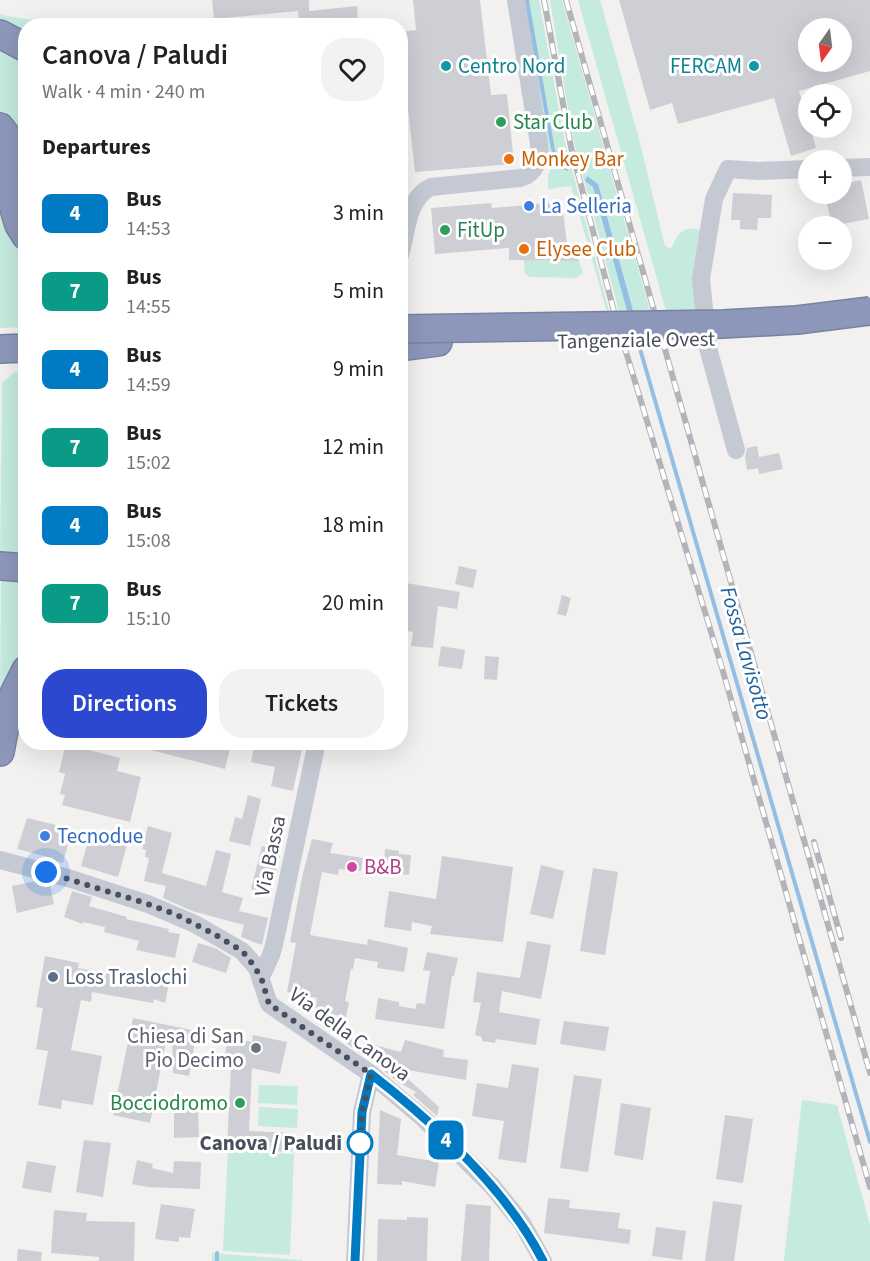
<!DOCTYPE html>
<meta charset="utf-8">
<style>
body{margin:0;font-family:"Source Sans 3",sans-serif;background:#f2f2f2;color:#202124;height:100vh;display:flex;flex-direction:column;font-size:22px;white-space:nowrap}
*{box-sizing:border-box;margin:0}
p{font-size:20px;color:#757577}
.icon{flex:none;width:33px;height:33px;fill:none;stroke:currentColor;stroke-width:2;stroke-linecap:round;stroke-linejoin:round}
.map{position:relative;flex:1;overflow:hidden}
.drawer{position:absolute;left:18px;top:18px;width:390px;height:732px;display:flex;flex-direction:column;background:#fff;border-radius:24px;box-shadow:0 6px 24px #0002}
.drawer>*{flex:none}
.badge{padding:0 12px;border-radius:9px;font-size:21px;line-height:39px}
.needle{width:39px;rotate:194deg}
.controls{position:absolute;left:798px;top:18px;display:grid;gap:12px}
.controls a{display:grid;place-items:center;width:54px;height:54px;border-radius:50%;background:#fff;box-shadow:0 6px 24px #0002;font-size:30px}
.you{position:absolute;width:30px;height:30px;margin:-15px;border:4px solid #fff;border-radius:50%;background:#1a73e8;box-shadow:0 0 0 9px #1a73e833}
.map>.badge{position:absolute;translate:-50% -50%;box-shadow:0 0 0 3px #fff}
h2{padding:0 24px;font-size:22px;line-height:54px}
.round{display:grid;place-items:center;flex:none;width:63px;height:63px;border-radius:24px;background:#f2f2f2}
.summary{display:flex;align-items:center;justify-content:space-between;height:102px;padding:0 24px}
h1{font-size:28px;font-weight:600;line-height:45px}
.cta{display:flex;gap:12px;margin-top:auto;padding:12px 24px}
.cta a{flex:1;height:69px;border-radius:24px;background:#2c48d1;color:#fff;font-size:24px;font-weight:600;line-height:69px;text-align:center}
.cta a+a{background:#f2f2f2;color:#202124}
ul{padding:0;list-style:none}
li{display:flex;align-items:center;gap:18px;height:78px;padding:0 24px}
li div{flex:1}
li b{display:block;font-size:22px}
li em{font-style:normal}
li .badge{min-width:66px;font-weight:700;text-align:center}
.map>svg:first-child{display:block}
.green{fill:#c4ebde}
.water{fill:#95bee3}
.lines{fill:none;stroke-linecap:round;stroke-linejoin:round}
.stream{stroke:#95bee3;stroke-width:4}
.building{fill:#cecfd4;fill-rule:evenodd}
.highway-casing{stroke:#7882a5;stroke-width:30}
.minor{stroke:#c5c9d3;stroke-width:18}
.highway{stroke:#8d97ba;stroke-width:27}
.rail-casing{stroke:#b3b4ba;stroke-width:6}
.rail{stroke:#fff;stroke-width:4;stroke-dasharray:11;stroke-linecap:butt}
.highway-bridge-casing{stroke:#7882a5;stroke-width:30;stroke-linecap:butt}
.highway-bridge{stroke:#8d97ba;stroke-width:27}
.line-casing{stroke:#fff;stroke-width:14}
.line{stroke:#007bc3;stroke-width:9}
.walk{stroke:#4a4f5c;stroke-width:6;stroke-dasharray:0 10.8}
.culture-dot{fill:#0f9aa8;stroke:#fff;stroke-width:2}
.leisure-dot{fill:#2e9e5b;stroke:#fff;stroke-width:2}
.food-dot{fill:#e8710a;stroke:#fff;stroke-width:2}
.shop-dot{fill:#3f7fe0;stroke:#fff;stroke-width:2}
.hotel-dot{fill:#d1479c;stroke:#fff;stroke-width:2}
.service-dot{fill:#5c6f8a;stroke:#fff;stroke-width:2}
.worship-dot{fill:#6b7280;stroke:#fff;stroke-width:2}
.stop-dot{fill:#fff;stroke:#007bc3;stroke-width:3}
.labels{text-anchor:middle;stroke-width:6;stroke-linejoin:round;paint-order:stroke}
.culture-label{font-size:21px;fill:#0d838f;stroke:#fff;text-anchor:start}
.leisure-label{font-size:21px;fill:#27864d;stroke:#fff;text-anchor:start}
.food-label{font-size:21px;fill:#c56008;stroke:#fff;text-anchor:start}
.shop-label{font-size:21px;fill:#366cbe;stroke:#fff;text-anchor:start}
.street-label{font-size:21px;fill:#4a4f5c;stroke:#fff}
.hotel-label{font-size:21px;fill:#b23c85;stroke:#fff;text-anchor:start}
.service-label{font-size:21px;fill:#4e5e75;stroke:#fff;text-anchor:start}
.worship-label{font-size:21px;fill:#5b616d;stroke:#fff;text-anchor:end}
.stop-label{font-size:21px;font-weight:bold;fill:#4a4f5c;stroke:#fff;text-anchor:end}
.water-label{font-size:22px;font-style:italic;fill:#1b5f9e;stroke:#fff}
</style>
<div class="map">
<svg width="870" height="1261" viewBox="0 0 870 1261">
<rect width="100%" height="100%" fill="#f2f1f0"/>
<g class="green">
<path d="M524,0l27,149 7,16 12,1 -9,-6 -6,-10 -26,-150h10l26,143 46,176h-2l-38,-133 -23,3v-13l5,-13 -5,-11z"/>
<path d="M550,0h12l90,318 -31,1 -48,-181z"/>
<path d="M578,0h22l39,139 26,107 6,3c7,-15 11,-24 29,-19l1,89 -33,-1z"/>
<path d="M0,14c19,6 37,4 56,11l-30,1 -1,15 -25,-13z"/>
<path d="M0,42l25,14v97l-25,-37z"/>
<path d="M0,179l25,69v79l-25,1z"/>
<path d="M524,260l55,1 4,12 -7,5 -47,-1 -4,-3z"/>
<path d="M15,372h10v189l-25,-2 2,-176z"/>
<path d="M1,573l24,2v82l-25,46z"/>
<path d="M259,1085l39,1 -1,19 -39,-2z"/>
<path d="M802,1100l35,5 33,120v36h-86z"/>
<path d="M259,1107l39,2 -1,19 -39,-2z"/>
<path d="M228,1151l66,3 -4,101 -67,-4z"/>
<path d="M212,1253l90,7v1h-90z"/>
</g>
<g class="water">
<path d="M524,0h5l26,150 6,10 10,6 -4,5 -9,-6 -7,-16z"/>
<path d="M587,176l11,8 37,134h-6l-36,-131 -8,-6z"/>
</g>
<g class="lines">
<g class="stream">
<path d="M636,335l234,807"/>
<path d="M217,1261v-8"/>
</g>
</g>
<g class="building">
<path d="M212,0h97v11l48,-5 1,13 -6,1 1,6h-53l-2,-15 -84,8z"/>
<path d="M413,0h67l11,95 16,-1 7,70 -99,8 -15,-134v-6l16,-2z"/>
<path d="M619,0h251v71l-71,20 17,57 -25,8 -17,-58 -96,26 -6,-21 -22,7zM808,28h34v34h-34z"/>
<path d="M861,180l8,39 -37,7 -5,-22 8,-2 -2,-8h9v-10z"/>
<path d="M733,193l39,2 -1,23h-13l-1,12 -17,-1v-9h-9z"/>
<path d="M562,202l5,42 7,-1 5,18 -70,-1v-12l-74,6 -4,-46 60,-5 1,5z"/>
<path d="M757,446l2,11 20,-4 4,16 -24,5 -1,-6 -11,2 -2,-13 2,-9z"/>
<path d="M459,566l18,4 -4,18 -18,-4z"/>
<path d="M400,582l60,10 -3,17 -19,-3 -5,42 -22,-2 2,-14 -13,-2z"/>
<path d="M562,595l9,3 -5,18 -9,-2z"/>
<path d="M441,646l24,4 -3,19 -24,-3z"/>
<path d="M485,656l14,1 -2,23 -13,-1z"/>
<path d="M135,742h85l11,3 -6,24 -90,-23z"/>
<path d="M255,742h18l29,7 -9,42 -22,-5 4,-19 -24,-5z"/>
<path d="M66,744l54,14 -3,13 24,6 -11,45 -68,-17 3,-10 -5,-1 5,-20 -6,-2z"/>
<path d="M248,795l13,4 -11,47 -21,-5 6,-24 7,2z"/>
<path d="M27,818l45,11 -9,34 -11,-3v-2l-35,-9z"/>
<path d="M148,826l24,7 -10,40 44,13 10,-36 15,4 -9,38 21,6 -4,13 29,7 -6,27 -21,-8 3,-12 -52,-14 -29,-13 3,-12 -22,-5 5,-23 -4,-1 1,-7 -4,-1z"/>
<path d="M90,834l37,11 -9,32 -37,-11z"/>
<path d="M312,839l21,4 -3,10 33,5 -2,13 -22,-2 -1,6 -16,-3 -12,63 57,10 1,-6 40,9 -4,24 -27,-4 1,-6 -23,-4 -2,11h-2l-6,32 4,1 -3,15 -31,-6 2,-13 -30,-6 9,-49 -6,-1 13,-69z"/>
<path d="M262,846l19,5 -11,43 -19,-5z"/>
<path d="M385,849l14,2v3l12,1 -2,20 -26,-2z"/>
<path d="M442,856l71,11 -10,75 -73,-8 2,-8 -20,-4 -1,9 -27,-4 5,-36 47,8z"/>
<path d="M541,865l23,6 -11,48 -23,-5z"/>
<path d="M593,868l25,4 -13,83 -25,-4z"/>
<path d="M36,881l14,4 4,19 -37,9 -5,-27z"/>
<path d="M72,891l20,6 -3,9 38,11 -1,2 43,10 -1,3 12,2 -5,24 -39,-8 3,-9 -35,-9 1,-5 -22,-5v2l-19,-7z"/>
<path d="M527,941l24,4 -10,54 -39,-8 -3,21 41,7 -4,26 -40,-6 -1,4 -13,-2v-4l-7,-2 6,-32 -8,-1 4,-30 43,6z"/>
<path d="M198,943l17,5 16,10 -5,15 -34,-11z"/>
<path d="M427,952l31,6 -4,18h-2l-8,53 -69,-10 3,-21 21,4v4l16,3 2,-6 8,1 5,-33 -7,-1z"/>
<path d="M45,956l34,7 -1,5 38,7 -1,9 20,3 1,-10 33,6 -4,20 -11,-4 -1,4 -61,-11 -1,10 -10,-2 -10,50 31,6 -9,49 -31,-5 -1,9 -23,-4 10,-54 -12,-2 7,-41 -7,-1z"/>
<path d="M133,1018l64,13 -8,45 -16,-3 -1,-35 -5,-1 -17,86 -37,-8z"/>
<path d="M564,1021l45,6 -4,24 -45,-7z"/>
<path d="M334,1029l30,18 3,-4 34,9 4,-12 39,10 -1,7 25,3 -2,20 -70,-12 43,39 -2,9 -24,-21 3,-3 -18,-10 -21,-17 -45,-32z"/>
<path d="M253,1035l34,7 -7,32 -28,-6 -3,63 44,2 -1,19 -65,-3 4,-83h-5l3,-12h-4l3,-17 24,5z"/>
<path d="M512,1064l27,4 -13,95 -28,-4 6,-38 -32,-5 5,-33 31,5z"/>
<path d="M574,1075l28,4 -14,93 -28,-4z"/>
<path d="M621,1103l30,5 -8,52 -29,-5z"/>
<path d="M198,1108l1,29 -25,1v-29z"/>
<path d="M380,1110l21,9 -4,36 42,7 -4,25 -33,-6v4l-25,-1z"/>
<path d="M725,1115l28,4 -10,64 -27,-4z"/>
<path d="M84,1140l27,3 -8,54 -27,-5z"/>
<path d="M137,1160l16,4 -1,4 21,5 1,-12 27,1 -1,27 -52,-2 -16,-3z"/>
<path d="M27,1161l29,5 -5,27 -29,-5z"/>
<path d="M548,1198l22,2 -1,8 51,5 -2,15 13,2 -2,14 -85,-11z"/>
<path d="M713,1201l29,4 -8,56h-29z"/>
<path d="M161,1204l34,5 -5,29 -11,-1v5l-24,-3z"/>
<path d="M466,1204l25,2 -2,55h-28z"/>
<path d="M54,1210l33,3 -1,8 49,1 -1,39h-35v-4l-48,-4z"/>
<path d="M407,1217l21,1 -1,43h-50l1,-42 29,1z"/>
<path d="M656,1227l30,4 -4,29 -30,-4z"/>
<path d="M18,1249l24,3 -1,9h-24z"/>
</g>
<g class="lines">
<defs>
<g id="highway">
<path d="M0,34l26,14"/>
<path d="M0,127l26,34"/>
<path d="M0,162l19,63 7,11"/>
<path d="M400,347l38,-5"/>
<path d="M0,349l26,-1"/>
<path d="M0,566l26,2"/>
<path d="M0,752l9,-48 17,-34"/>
</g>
</defs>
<use href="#highway" class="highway-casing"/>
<g class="minor">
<path d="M842,168l28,-1"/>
<path d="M400,255c7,-23 7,-57 31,-68l89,-9c16,-4 20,-19 19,-34l-23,-144"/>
<path d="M736,450l-28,-102 -7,-69 13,-80 14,-30 31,2 49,-2"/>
<path d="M0,860l68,18 80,26 47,20 47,27 15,17 12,36 102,70 53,45 68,67 30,37 21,38"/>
<path d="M261,977l10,-22 3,-10 43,-203"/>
<path d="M355,1261l7,-149 9,-38"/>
</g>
<use href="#highway" class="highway"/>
<defs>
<g id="rail">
<path d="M544,0l27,147 45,172 106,349 148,519"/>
<path d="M566,0l304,1073"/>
<path d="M814,842l27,96"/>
</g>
</defs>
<use href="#rail" class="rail-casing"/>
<use href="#rail" class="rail"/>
<defs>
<path id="highway-bridge" d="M400,329l323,-5 74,-4 73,-9"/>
</defs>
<use href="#highway-bridge" class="highway-bridge-casing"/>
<use href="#highway-bridge" class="highway-bridge"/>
</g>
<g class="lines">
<defs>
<path id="line" d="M355,1261l7,-149 9,-38c63,49 136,115 172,187"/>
</defs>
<use href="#line" class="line-casing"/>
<use href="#line" class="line"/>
<path class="walk" d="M46,872l102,32 29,11 37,19 28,17 7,8 12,18 8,27 102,70 -9,38 -2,33v-2"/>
</g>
<g class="culture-dot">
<circle cx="446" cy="66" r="6"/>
<circle cx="754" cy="66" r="6"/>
</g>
<g class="leisure-dot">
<circle cx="501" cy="122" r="6"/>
<circle cx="445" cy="230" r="6"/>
<circle cx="240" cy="1103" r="6"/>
</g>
<g class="food-dot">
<circle cx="509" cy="159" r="6"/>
<circle cx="524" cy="249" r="6"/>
</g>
<g class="shop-dot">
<circle cx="529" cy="206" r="6"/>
<circle cx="45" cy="836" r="6"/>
</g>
<circle class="hotel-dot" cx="352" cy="867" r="6"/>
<circle class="service-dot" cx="53" cy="977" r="6"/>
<circle class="worship-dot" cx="256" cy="1048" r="6"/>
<circle class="stop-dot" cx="360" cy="1143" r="12"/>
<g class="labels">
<g class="culture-label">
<text x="458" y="73">Centro Nord</text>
<text x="742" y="73" text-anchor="end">FERCAM</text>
</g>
<g class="leisure-label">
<text x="513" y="129">Star Club</text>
<text x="457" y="237">FitUp</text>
<text x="228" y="1110" text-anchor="end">Bocciodromo</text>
</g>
<g class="food-label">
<text x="521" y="166">Monkey Bar</text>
<text x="536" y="256">Elysee Club</text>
</g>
<g class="shop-label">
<text x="541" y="213">La Selleria</text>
<text x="57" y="843">Tecnodue</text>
</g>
<g class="street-label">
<text transform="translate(636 340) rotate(-1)" y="7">Tangenziale Ovest</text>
<text transform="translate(270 856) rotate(-78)" y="7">Via Bassa</text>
<text transform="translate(350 1034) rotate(36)" y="7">Via della Canova</text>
</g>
<g class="hotel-label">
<text x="364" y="874">B&amp;B</text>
</g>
<g class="service-label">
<text x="65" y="984">Loss Traslochi</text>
</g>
<g class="worship-label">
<text x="244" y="1043">Chiesa di San<tspan x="244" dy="24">Pio Decimo</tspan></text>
</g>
<g class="stop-label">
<text x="342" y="1150">Canova / Paludi</text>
</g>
<g class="water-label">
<text transform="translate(747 653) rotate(74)" y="8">Fossa Lavisotto</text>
</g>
</g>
</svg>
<div class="controls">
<a><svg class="needle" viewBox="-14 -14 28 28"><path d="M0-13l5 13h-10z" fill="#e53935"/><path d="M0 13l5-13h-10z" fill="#757577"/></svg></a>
<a><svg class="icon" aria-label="locate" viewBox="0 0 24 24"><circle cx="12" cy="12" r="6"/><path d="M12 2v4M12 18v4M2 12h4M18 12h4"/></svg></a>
<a>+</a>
<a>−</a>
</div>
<div class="you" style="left:46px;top:872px"></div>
<b class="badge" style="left:446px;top:1140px;background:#007bc3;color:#fff">4</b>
<section class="drawer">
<div class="summary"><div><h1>Canova / Paludi</h1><p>Walk · 4 min · 240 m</p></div><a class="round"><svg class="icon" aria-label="heart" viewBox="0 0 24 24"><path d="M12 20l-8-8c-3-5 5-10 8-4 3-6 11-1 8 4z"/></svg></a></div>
<h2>Departures</h2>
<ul>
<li><span class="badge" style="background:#007bc3;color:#fff">4</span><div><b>Bus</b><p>14:53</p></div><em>3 min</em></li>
<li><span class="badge" style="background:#0a9b86;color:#fff">7</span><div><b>Bus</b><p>14:55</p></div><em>5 min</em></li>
<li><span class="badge" style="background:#007bc3;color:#fff">4</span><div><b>Bus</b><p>14:59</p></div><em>9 min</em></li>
<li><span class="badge" style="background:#0a9b86;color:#fff">7</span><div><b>Bus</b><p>15:02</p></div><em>12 min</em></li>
<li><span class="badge" style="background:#007bc3;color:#fff">4</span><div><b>Bus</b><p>15:08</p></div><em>18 min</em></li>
<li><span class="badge" style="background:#0a9b86;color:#fff">7</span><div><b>Bus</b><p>15:10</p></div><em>20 min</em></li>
</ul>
<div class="cta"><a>Directions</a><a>Tickets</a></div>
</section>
</div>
